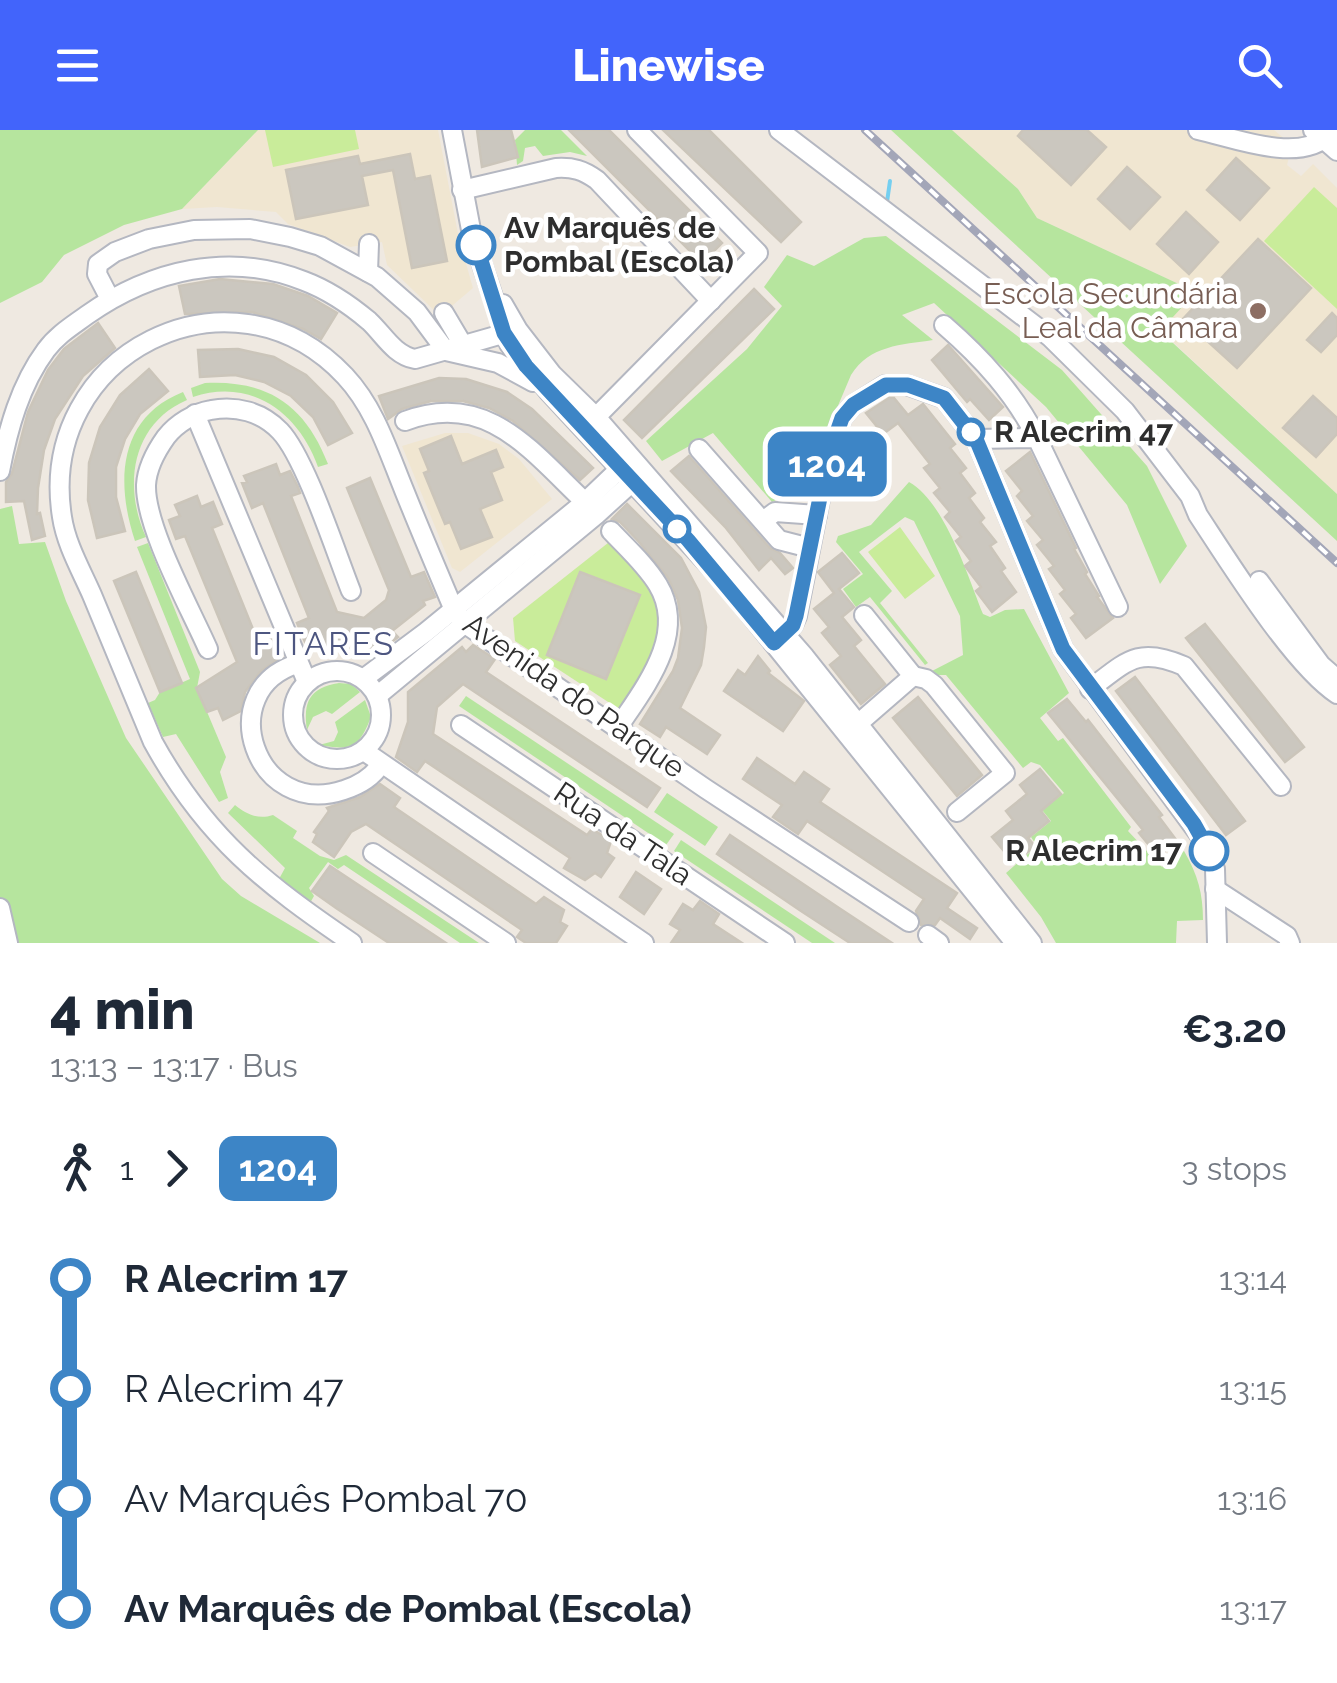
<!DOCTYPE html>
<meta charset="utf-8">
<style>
body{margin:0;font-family:Raleway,sans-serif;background:#f2f2f3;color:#1f2937;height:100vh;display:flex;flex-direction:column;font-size:38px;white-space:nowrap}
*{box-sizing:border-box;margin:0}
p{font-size:32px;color:#747a83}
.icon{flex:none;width:55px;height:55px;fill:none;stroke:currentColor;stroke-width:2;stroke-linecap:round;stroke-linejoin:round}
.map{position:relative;height:813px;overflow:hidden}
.drawer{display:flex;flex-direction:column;background:#fff;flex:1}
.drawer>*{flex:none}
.badge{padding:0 20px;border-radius:15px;font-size:35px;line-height:65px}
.map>.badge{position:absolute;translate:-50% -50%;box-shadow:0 0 0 5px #fff}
.legs{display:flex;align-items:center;gap:15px;height:110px;padding:0 50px;font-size:32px}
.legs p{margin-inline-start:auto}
.head{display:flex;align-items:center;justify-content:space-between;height:170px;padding:0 50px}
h1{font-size:55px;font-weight:800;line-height:75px}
ul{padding:0 50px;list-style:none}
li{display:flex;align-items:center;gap:35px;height:110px;font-size:38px}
li i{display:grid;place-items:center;width:15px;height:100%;margin:0 12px;background:currentColor}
li i::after{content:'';width:25px;height:25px;margin:-12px;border:8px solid;border-radius:50%;background:#fff}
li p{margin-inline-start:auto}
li:first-child i{background:linear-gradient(#0000 50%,currentColor 0)}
li:last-child i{background:linear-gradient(currentColor 50%,#0000 0)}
header{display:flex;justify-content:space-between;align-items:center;height:130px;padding:0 50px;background:#4264fb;color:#fff;font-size:45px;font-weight:800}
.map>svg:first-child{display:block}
.education{fill:#f0e6d1}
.green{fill:#b6e59e}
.pitch{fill:#c9ec9a}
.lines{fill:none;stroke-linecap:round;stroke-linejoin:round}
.stream{stroke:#75cff0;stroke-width:4}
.building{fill:#cbc7bf;stroke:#cbc5ba;stroke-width:2.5}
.minor-casing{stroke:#b4b7c1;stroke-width:22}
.minor{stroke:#fff;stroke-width:18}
.rail-casing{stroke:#a3a6b8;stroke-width:8}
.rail{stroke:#fff;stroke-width:4;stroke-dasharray:11;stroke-linecap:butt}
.line-1-casing{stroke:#fff;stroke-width:22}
.line-1{stroke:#3d85c6;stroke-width:15}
.stop-1-dot{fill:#fff;stroke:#3d85c6;stroke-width:5}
.education-dot{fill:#8d6e63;stroke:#fff;stroke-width:4}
.labels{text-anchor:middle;stroke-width:9;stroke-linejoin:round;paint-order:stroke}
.stop-label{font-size:30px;font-weight:bold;fill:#2e2e2e;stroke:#fff;text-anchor:start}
.education-label{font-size:30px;fill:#785e54;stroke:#fff;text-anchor:end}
.street-label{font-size:30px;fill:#2e2e2e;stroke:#fff}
.neighbourhood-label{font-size:32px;letter-spacing:2.5px;fill:#4d5680;stroke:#fff}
</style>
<header><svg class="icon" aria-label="menu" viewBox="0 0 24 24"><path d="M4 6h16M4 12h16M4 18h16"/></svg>Linewise<svg class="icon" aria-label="search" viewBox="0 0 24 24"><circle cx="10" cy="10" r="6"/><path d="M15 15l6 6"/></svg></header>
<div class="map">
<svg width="1337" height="813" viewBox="0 0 1337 813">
<rect width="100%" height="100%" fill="#efe9e1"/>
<g class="education">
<path d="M258,0h180l21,109 14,49 -33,28 -53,-51 -5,-23 -32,5 -62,-23 -12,-12 -59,-5 -35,2z"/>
<path d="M952,0h322l18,15 -5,20 14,11 12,-12 24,24v306l-177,-164 36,-38 -159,-74 -19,-29z"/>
<path d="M445,303h23l31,11 20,15 33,40 -92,73 -8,-4 -50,-122z"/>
</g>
<g class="green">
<path d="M0,0h258l-76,79 -58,16 -60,30 -22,27 -42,21z"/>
<path d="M525,0h36l26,26 -17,-4 -27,4 -8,-10 -10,2 -2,13 -6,4 -2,-25z"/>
<path d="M891,0h61l66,59 19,29 159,74 -36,39 177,163v47z"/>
<path d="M886,106l176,134 85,96 40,80 -27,38 -33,-79 -81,-98 -112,-104 -32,12 31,25c-32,5 -63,5 -82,35l-47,111 -32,16 -59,-69 -51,28 -16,-20 101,-92 35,-43 -18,-19 23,-32 27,11 50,-28z"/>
<path d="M205,253c63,-3 100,22 123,81l-10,3c-19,-54 -67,-90 -125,-70l-2,-9z"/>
<path d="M183,262l4,8c-56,24 -64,87 -41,137l-11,4c-19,-57 -18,-123 48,-149z"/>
<path d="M909,352c36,20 59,95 74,132l7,3 15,-7 19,-1 45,84 -29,25 18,23 5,-3 68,89 -3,4 34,36 22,-16c14,24 19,43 19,69l-26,1 -1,22h-120l-15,-26 -35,-44 31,-27 -6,-9 20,-16 -9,-11 22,-17 -24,-28 -9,-3 -8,6 -77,-93h-8l-6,-4 31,-16 -3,-39 -46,-95 -9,-4 -46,35 33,39 -12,12 48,60 -3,2 -55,-68 -14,10 -13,-18 20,-15 -27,-32 2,-6 33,-11z"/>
<path d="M12,376l7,38 26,-2 21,59 60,137 96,141 19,17 79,47h-320v-434z"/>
<path d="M148,413l52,129 -3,16 29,69 -6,15 8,26 -9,4 -43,-68 -13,3 -15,-34 7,-3 5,-8 30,-13 -53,-132z"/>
<path d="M339,553l12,1 9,8 -28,22 -6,-3 -13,6 -6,13c-4,-28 2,-42 32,-47z"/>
<path d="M466,566l208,138 -8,11 -207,-139z"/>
<path d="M365,570l6,17c-12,31 -20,34 -52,28l15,-4 4,-9 -3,-10z"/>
<path d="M667,663l51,34 -13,19 -51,-34z"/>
<path d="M235,675c11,9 23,15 38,10l24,16 -4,7 27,18 14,4 12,-5 133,88h-19l-116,-78 -6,4 -10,-7 -19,26 5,8 -4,7 -31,-24 6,-11 -57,-55z"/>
<path d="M681,710l154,103h-23l-138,-92z"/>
</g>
<g class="pitch">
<path d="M265,0h90l4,19 -86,18z"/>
<path d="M1314,57l23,21v101l-73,-68z"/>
<path d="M900,397l35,49 -30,23 -37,-47z"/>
<path d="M613,409l39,41 12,50 -39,83 -110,-72 -2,-23z"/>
</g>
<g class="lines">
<path class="stream" d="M887,72l3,-21"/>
</g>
<g class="building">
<path d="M477,0h34l7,27 -36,10z"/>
<path d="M569,0h40l113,113 -20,20z"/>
<path d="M663,0h46l92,92 -20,20z"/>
<path d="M1023,0h64l19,17 -35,38 -53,-49z"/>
<path d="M410,24l5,25 15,-3 17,85 -35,7 -19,-98 -31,6 6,29 -72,14 -10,-49 72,-14 2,8z"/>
<path d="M1236,28l33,30 -29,32 -33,-30z"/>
<path d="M1127,37l33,30 -30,32 -32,-30z"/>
<path d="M1186,82l32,30 -29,32 -32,-30z"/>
<path d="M1258,109l53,49 -74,80 -54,-49z"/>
<path d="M220,149l53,5 35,12 29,17 -16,26 -18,-10 -51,-17 -67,2 -6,-28z"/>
<path d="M754,159l20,20 -132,129 -18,-18z"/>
<path d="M1332,183l5,5v17l-16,17 -14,-12z"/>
<path d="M98,193l17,25 -32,28 -28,43 -11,31 -6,38 -1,26 3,-1 5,23 -13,4 -8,-39 -18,1v-20l6,-9 16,-61 20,-42 16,-21z"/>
<path d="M948,215l55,62 -14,13 -19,-21 -3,3 -35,-42z"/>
<path d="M238,219l36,8 32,18 27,27 19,31 -24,12 -15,-28 -22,-21 -27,-14 -29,-7 -35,2 -2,-27z"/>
<path d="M149,239l19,22 -28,23 -15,25 -9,28v30l9,34 -28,7 -9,-38 1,-37 11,-36 20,-32z"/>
<path d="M439,248l27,1 41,13 25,17 61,59 -13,12 -67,-59 -24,-13 -26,-7h-32l-29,8 -14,10 -9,-23z"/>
<path d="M1313,266l24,22v16l-21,23 -33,-29z"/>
<path d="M889,268h5l14,17 15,-11 32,40 -5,4 16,20 -6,5 15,20 -6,5 15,20 -4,4 16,20 -6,4 15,22 -4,3 15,21 -24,20 -16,-21 5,-4 -16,-21 6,-5 -15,-20 5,-4 -16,-20 5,-5 -16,-19 6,-5 -16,-20 6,-4 -32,-41 -15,11 -17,-21z"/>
<path d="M451,306l11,28 34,-14 7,17 -12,5 11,28 -22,9 12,28 -31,12 -11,-27 -5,2 -21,-51 5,-2 -9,-22z"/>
<path d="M1030,322l46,96 -2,1 13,23 -2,2 14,22 -2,1 16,21 -27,20 -15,-20 5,-4 -16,-20 5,-4 -16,-21 5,-3 -17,-21 6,-5 -16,-19 6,-5 -16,-20 5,-5 -16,-20z"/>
<path d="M689,326l81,92 10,5 13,15 -8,6 -14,-16 -12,12 -33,-42 -55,-57z"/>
<path d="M276,334l4,11 10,-4 8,16 2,6 -9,3 46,116 27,6 22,-18 3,-10 -42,-102 23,-10 41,99 13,-5 11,25 -12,4 2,4 -33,26 6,6 -23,17 -31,-11 -36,6 -11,-26 12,-5 -46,-115 -11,5 -10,-25 5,-1 -3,-6z"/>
<path d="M197,366l4,11 12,-5 9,22 -10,4 45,111 12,-5 10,25 -18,12 -16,21 -4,19 -18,9 -5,-12 -11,4 -11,-24 41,-26 -52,-126 -9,3 -7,-19 11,-4 -5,-11z"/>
<path d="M627,374l54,54 18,34 7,35 -2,20 -3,18 -21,43 40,27 -13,19 -41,-27 -6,10 -20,-13 33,-53 5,-13 4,-30 -4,-28 -10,-22 -29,-36 -19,-20 -8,-3z"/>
<path d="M842,423l17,20 -20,16 15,18 -12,10 19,23 -7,6 31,38 -24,20 -31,-39 11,-9 -19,-23 7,-6 -15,-18 20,-16 -16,-21z"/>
<path d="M136,442l46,111 -22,9 -46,-111z"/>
<path d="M580,442l60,23 -34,84 -59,-24z"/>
<path d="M1205,494l99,123 -19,15 -99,-124z"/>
<path d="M473,515l22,14 -9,13 174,116 -13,19 -184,-123 -26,23 -4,27 154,101 5,-6 19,12 -4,12 7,5 -13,19 -6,-4 -10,7 -21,-12 6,-10 -145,-97 -8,11 -21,-15 12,-35v-30l54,-45 4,5z"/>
<path d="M758,526l12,15 -2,2 36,28 -21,30 -59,-40 14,-21 7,5z"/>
<path d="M1135,547l110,144 -19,14 -110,-144z"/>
<path d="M918,567l64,78 -25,21 -64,-78z"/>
<path d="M1067,569l19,23 2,-2 74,95 -3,2 18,24 -19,15 -19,-23 4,-3 -95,-117z"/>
<path d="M757,628l38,26 9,-12 25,17 -9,13 137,91 -10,15 30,20 -7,11 -30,-21 -5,7h-14l-5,-14 8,-12 -117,-78 -9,13 -25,-17 9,-12 -39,-26z"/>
<path d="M1040,639l21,25 -20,17 8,10 -21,17 7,8 -21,17 -22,-26 21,-17 -7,-9 21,-17 -7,-9z"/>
<path d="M380,654l20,14 -6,9 142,97 8,-7 20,13 -4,12 7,4 -11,17h-30l-9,-6 5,-7 -156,-106 -15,8 -17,25 -21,-15 4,-8 -3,-2 15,-21 -2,-3 33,-11z"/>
<path d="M730,705l109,73 53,35h-42l-49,-32 -84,-57z"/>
<path d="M330,736l24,16 92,61h-57l-53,-35 -24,-17z"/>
<path d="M636,742l25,17 -17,25 -24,-17z"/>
<path d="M700,771l19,13 -6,10 29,19h-71l9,-13 -10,-6 13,-20 10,6z"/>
</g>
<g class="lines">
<defs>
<g id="minor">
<path d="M452,0l20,105 37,109 39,47 172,186 295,366"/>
<path d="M779,0l271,207 75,74 65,85 8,19c31,47 95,150 139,179"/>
<path d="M1198,0c38,8 107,37 135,0"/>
<path d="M1313,0l24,21"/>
<path d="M462,60l94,-22c17,-1 27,2 41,12l114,121"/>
<path d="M368,142l1,-28"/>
<path d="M110,169l-13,-25 1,-10 17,-12 34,-13 45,-9 56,-1 40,8 30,9 57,31 40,35 29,39 52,12 35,19"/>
<path d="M503,174l15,26 34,44 44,43 209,240 227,286"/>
<path d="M444,183l19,32"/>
<path d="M944,195c38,33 70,68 93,113"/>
<path d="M195,284l112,268"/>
<path d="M596,287l162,-164 -121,-123"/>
<path d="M405,291c82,-31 126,30 180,81"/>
<path d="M976,309l61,-1 81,169"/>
<path d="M699,319l80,91 31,8"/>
<path d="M0,341c8,-42 20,-86 46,-121 11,-15 26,-24 41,-35 64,-45 142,-64 217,-34 24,9 46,24 65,40 15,14 25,34 46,38l98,-28"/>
<path d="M763,391l12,-9 42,3"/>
<path d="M611,401c16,17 35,34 47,54 30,50 -14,103 -41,144"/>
<path d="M1259,451l62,84 16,14"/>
<path d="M774,513l19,-18 4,-9 31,-158 14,-40 11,-13 32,-20h22l37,13 32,41 87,210 141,192 11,28 2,74"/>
<path d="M208,519c-18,-41 -63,-122 -62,-164 1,-17 10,-34 20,-48 11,-14 28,-24 45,-27 25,-5 51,2 69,21 25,26 56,122 71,160"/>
<path d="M297,534c-85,26 -42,156 47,126 16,-5 28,-12 37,-26"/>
<circle cx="337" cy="585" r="44"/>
<path d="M913,546l13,3 8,6 71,88 -48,39"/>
<path d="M363,549l63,-47 159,-130 44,-42"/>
<path d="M1090,559c37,-28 48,-43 94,-23l97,120"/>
<path d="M377,566l219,-181 44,-40"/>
<path d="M461,595l324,218"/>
<path d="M852,599l61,-53 -49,-61"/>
<path d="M364,621l280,192"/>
<path d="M373,723l133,90"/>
<path d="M1215,759l72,47 3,7"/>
<path d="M0,778l8,35"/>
<path d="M928,805l11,8"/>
<path d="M352,813c-88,-60 -146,-105 -199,-201 -20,-49 -41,-98 -61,-147 -11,-25 -26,-51 -30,-78 -26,-163 169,-262 283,-141 30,32 43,75 59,114 16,40 33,80 50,120l10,13 242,166 203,133"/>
</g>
</defs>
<use href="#minor" class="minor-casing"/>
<use href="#minor" class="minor"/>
<defs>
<path id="rail" d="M865,0l472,433"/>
</defs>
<use href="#rail" class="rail-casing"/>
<use href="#rail" class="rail"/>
</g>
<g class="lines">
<defs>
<path id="line-1" d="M476,115l28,88 22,33 162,174 86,103 19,-18 3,-9 32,-158 14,-40 11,-13 33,-20h22l36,13 32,41 87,210 131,175 15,27"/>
</defs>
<use href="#line-1" class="line-1-casing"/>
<use href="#line-1" class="line-1"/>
</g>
<g class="stop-1-dot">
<circle cx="476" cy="115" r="18"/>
<circle cx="971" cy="302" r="12"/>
<circle cx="677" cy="399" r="12"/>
<circle cx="1209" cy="721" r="18"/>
</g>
<circle class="education-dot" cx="1258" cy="181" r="10"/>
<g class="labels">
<g class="stop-label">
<text x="504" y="108">Av Marquês de<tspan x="504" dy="34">Pombal (Escola)</tspan></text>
<text x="994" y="312">R Alecrim 47</text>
<text x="1182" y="731" text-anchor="end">R Alecrim 17</text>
</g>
<g class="education-label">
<text x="1238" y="174">Escola Secundária<tspan x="1238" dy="34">Leal da Câmara</tspan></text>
</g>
<g class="street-label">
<text transform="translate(574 566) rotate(35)" y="10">Avenida do Parque</text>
<text transform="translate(623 704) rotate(34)" y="10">Rua da Tala</text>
</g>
<g class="neighbourhood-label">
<text x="324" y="525">FITARES</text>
</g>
</g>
</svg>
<b class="badge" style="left:827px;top:334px;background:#3d85c6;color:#fff">1204</b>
</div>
<section class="drawer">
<div class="head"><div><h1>4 min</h1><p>13:13 – 13:17 · Bus</p></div><b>€3.20</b></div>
<div class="legs"><svg class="icon" aria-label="walk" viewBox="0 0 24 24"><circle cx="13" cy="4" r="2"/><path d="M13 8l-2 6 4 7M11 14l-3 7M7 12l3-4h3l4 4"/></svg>1<svg class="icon" aria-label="forward" viewBox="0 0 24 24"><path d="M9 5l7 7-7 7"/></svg><b class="badge" style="background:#3d85c6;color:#fff">1204</b><p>3 stops</p></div>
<ul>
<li><i style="color:#3d85c6"></i><b>R Alecrim 17</b><p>13:14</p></li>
<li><i style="color:#3d85c6"></i><span>R Alecrim 47</span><p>13:15</p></li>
<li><i style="color:#3d85c6"></i><span>Av Marquês Pombal 70</span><p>13:16</p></li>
<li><i style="color:#3d85c6"></i><b>Av Marquês de Pombal (Escola)</b><p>13:17</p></li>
</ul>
</section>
